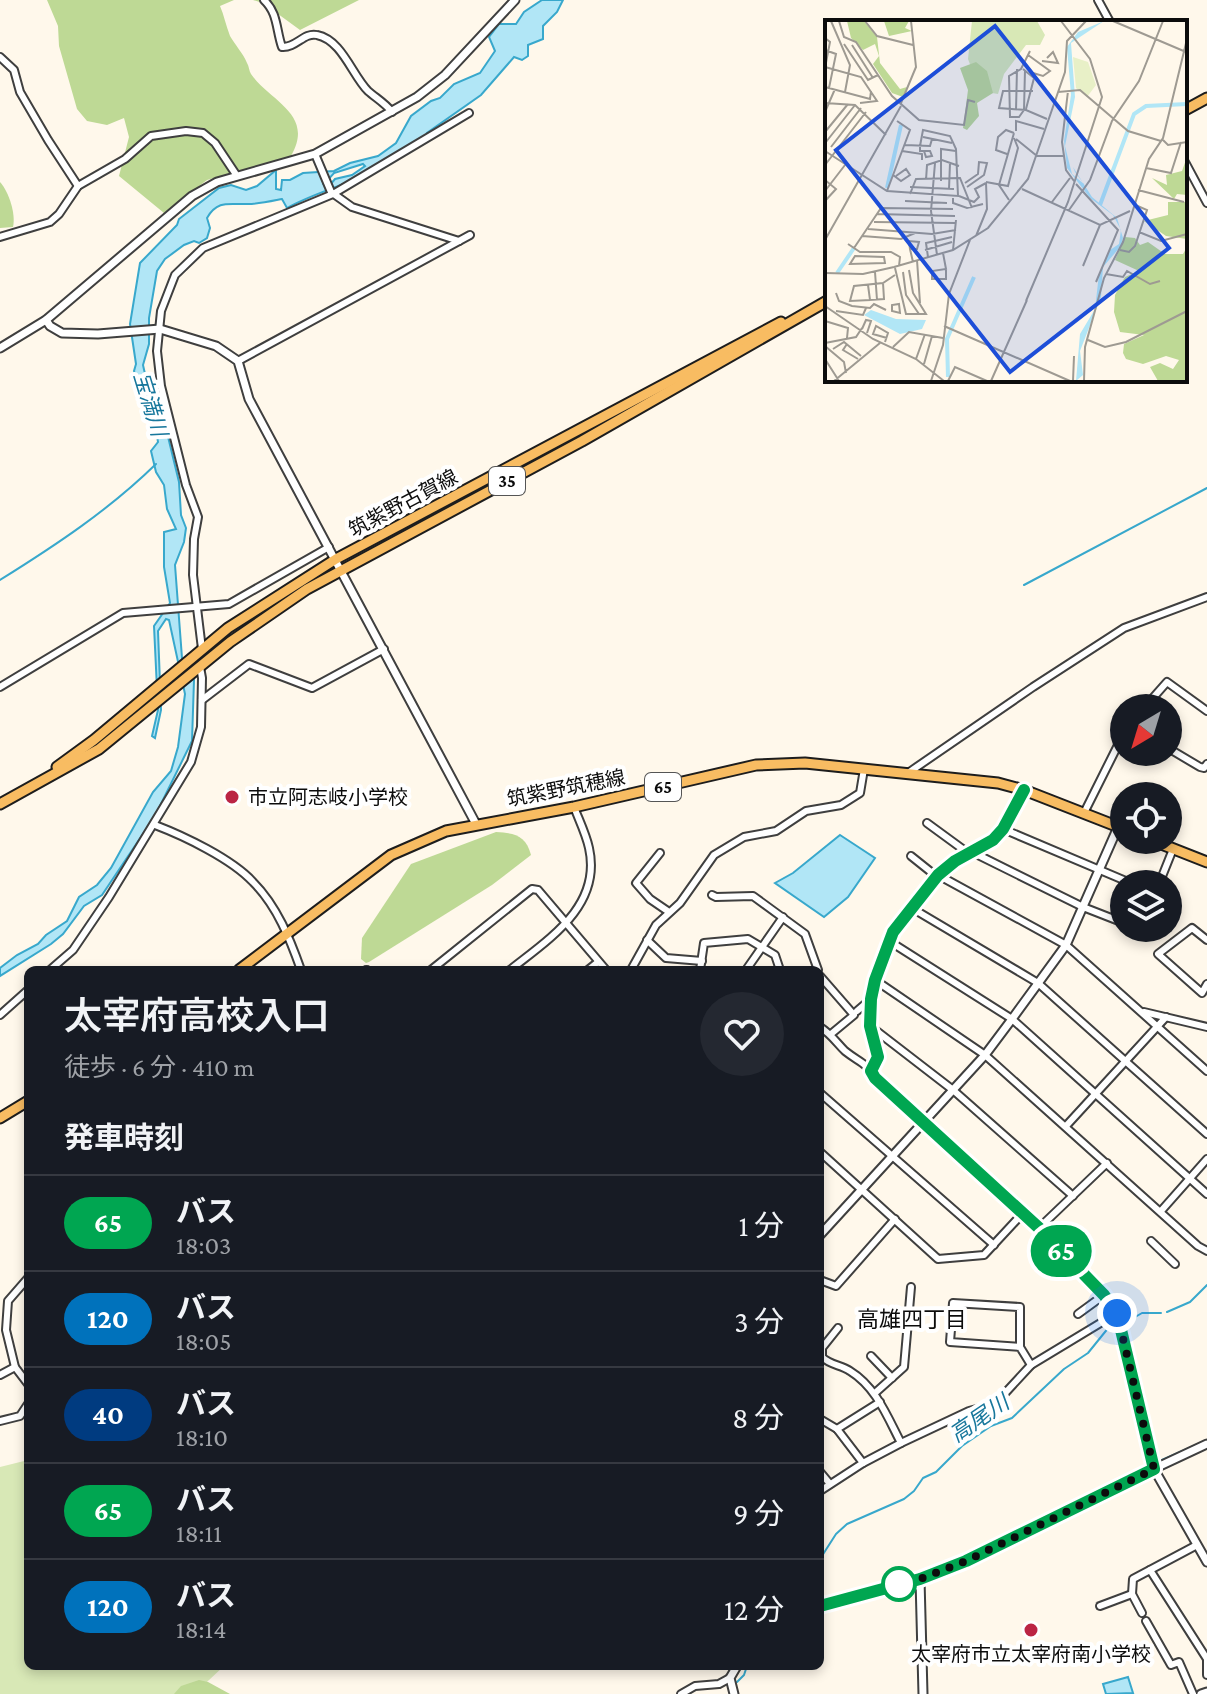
<!DOCTYPE html>
<html lang="ja">
<meta charset="utf-8">
<style>
body{margin:0;font-family:"Crimson Pro","Noto Sans JP",serif;background:#242831;color:#f1f3f6;height:100vh;display:flex;flex-direction:column;font-size:30px;white-space:nowrap}
*{box-sizing:border-box;margin:0}
p{font-size:26px;color:#9ea1a6}
.icon{flex:none;width:44px;height:44px;fill:none;stroke:currentColor;stroke-width:2;stroke-linecap:round;stroke-linejoin:round}
.map{position:relative;flex:1;overflow:hidden}
.side{position:absolute;left:24px;top:966px;width:800px;height:704px;display:flex;flex-direction:column;background:#171b24;border-radius:12px;box-shadow:0 4px 12px #0003}
.side>*{flex:none}
.badge{padding:0 16px;border-radius:26px;font-size:28px;line-height:52px}
.needle{width:52px;rotate:218deg}
.controls{position:absolute;left:1110px;top:694px;display:grid;gap:16px}
.controls a{display:grid;place-items:center;width:72px;height:72px;border-radius:50%;background:#171b24;box-shadow:0 4px 12px #0003;font-size:40px}
.you{position:absolute;width:40px;height:40px;margin:-20px;border:6px solid #fff;border-radius:50%;background:#1a73e8;box-shadow:0 0 0 12px #1a73e833}
.map>.badge{position:absolute;translate:-50% -50%;box-shadow:0 0 0 4px #fff}
h2{padding:0 40px;font-size:30px;line-height:72px}
.round{display:grid;place-items:center;flex:none;width:84px;height:84px;border-radius:42px;background:#242831}
.summary{display:flex;align-items:center;justify-content:space-between;height:136px;padding:0 40px}
h1{font-size:38px;font-weight:600;line-height:60px}
ul{padding:0;list-style:none}
li{display:flex;align-items:center;gap:24px;height:96px;padding:0 40px;border-top:2px solid #363941}
li div{flex:1}
li b{display:block;font-size:30px}
li em{font-style:normal}
li .badge{min-width:88px;font-weight:700;text-align:center}
.map>svg:first-child{display:block}
.green{fill:#d8e8b6}
.forest{fill:#bed995}
.water{fill:#b1e6f6;stroke:#38a8cc;stroke-width:2;fill-rule:evenodd}
.lines{fill:none;stroke-linecap:round;stroke-linejoin:round}
.stream{stroke:#38a8cc;stroke-width:2}
.minor-casing{stroke:#3f3f3f;stroke-width:10}
.tertiary-casing{stroke:#3f3f3f;stroke-width:11}
.primary-casing{stroke:#1d1d1d;stroke-width:13}
.minor{stroke:#fff;stroke-width:6}
.tertiary{stroke:#fff;stroke-width:7}
.primary{stroke:#f8bc62;stroke-width:9}
.line-casing{stroke:#fff;stroke-width:18}
.line{stroke:#00a651;stroke-width:12}
.walk{stroke:#0c0c0c;stroke-width:8;stroke-dasharray:0 14.4}
.poi-dot{fill:#bb2544;stroke:#fff;stroke-width:3}
.stop-dot{fill:#fff;stroke:#00a651;stroke-width:4}
.labels{text-anchor:middle;stroke-width:8;stroke-linejoin:round;paint-order:stroke}
.shield{fill:#fff;stroke:#555;stroke-width:2}
.shield-label{font-size:18px;font-weight:bold;fill:#0c0c0c}
.street-label{font-size:20px;fill:#0c0c0c;stroke:#fff}
.poi-label{font-size:20px;fill:#0c0c0c;stroke:#fff;text-anchor:start}
.water-label{font-size:22px;font-style:italic;fill:#17779c;stroke:#fff}
.neighbourhood-label{font-size:22px;fill:#0c0c0c;stroke:#fff}
.inset-river{fill:none;stroke:#b1e6f6;stroke-width:4}
.inset-road{fill:none;stroke:#9e9a92;stroke-width:2}
.view{fill:#1d4ed8;fill-opacity:0.15;stroke:#1d4ed8;stroke-width:4}
.inset-edge{fill:none;stroke:#0c0c0c;stroke-width:4}
</style>
<div class="map">
<svg width="1207" height="1694" viewBox="0 0 1207 1694">
<rect width="100%" height="100%" fill="#fff8eb"/>
<path class="green" d="M28,1460v206h196l-30,28h-194v-227z"/>
<g class="forest">
<path d="M47,0h187l-14,6c4,9 6,20 10,30 5,9 13,17 17,27 2,3 2,8 4,11 20,28 64,40 40,82l-84,24 -43,33 -45,-37 10,-39 -5,-19 -17,7 -20,-4 -10,-12 -18,-63 -1,-20z"/>
<path d="M253,0h106l-59,30 -37,-27z"/>
<path d="M0,182c9,10 16,32 13,45l-13,1z"/>
<path d="M496,832c18,1 30,3 35,23l-39,30 -123,77 -3,1 -5,-4 1,-21 49,-74z"/>
<path d="M199,1680l9,2 22,12h-56l7,-8z"/>
</g>
<g class="water">
<path d="M542,0h21l-6,12 -14,14v13l-15,6v11l-6,4 -8,-3 -33,38 -54,38 1,3c-27,15 -58,38 -87,49 -18,7 -36,13 -54,23l-5,-9c-10,2 -23,5 -34,5 -18,1 -30,-5 -41,14l3,10 -3,10 -8,5 -5,-2 -10,4 -19,14 -8,12 -8,47v26l-6,21 4,18 6,7 9,22 17,70 2,33 5,13 -2,14 -9,23 7,93 12,22 -2,61 -37,75 -53,79 -18,11 -21,28 -12,10 -51,32v-8l17,-13 21,-11 8,-9 21,-14 12,-24 18,-12 14,-17 42,-76 18,-21 7,-24 7,-53 -16,-74 -3,-1 -8,12 3,79 -6,28 -3,-2 6,-26 -4,-84 16,-23 -6,-36v-35l12,-3 -9,-20 -3,-24 -8,-13 -5,-21 7,-9 -6,-38 -11,-14 -7,-19 2,-7 -6,-40 10,-61 37,-38 2,-6 40,-31 12,-3 15,5 11,-4 19,-16v19l5,1 1,-10h8l13,-7 31,-2 16,-8 28,-7 18,-13 15,-27 20,-15 9,-3 14,-14 26,-11 15,-22 -6,-14 10,-13h17l8,-12zM363,164l2,2 -13,9 -17,4 -5,6 -6,-1 10,-11z"/>
<path d="M840,835l35,23 -27,39 -24,20 -49,-34 18,-10z"/>
<path d="M1128,1677l5,16 -27,1 -3,-10z"/>
</g>
<g class="lines">
<g class="stream">
<path d="M0,580c56,-35 109,-70 156,-116"/>
<path d="M1024,585l183,-97"/>
<path d="M1167,1312l23,-10 17,-17"/>
<path d="M1125,1323l17,-10h19"/>
<path d="M1162,1460l43,-19"/>
<path d="M1086,1496l21,-11"/>
<path d="M1016,1532l31,-17"/>
<path d="M820,1559l16,-25 11,-10 57,-25 10,-8 9,-13 13,-6 26,-26 29,-20 21,-8 52,-49 24,-16 21,-26 6,-2"/>
<path d="M900,1579l38,-11 51,-22"/>
<path d="M737,1682l7,-7 3,-9"/>
</g>
<defs>
<g id="minor">
<path d="M264,0c14,13 12,30 18,47 14,1 22,-15 35,-12 25,5 35,40 51,56 8,7 17,12 24,21"/>
<path d="M1098,0l12,22"/>
<path d="M0,57l14,13 6,22 28,48 30,46"/>
<path d="M315,154l16,38 21,15 107,34"/>
<path d="M1185,162l22,41"/>
<path d="M0,237l50,-15 9,-8 19,-28 47,-27 26,-23 35,-5 17,2 12,10 22,33"/>
<path d="M238,361l232,-126"/>
<path d="M202,649l-9,-74 1,-36 4,-22 -12,-32 -25,-99 -4,-35 4,-40 14,-36 28,-27 130,-54 136,-81"/>
<path d="M0,687l123,-74 106,-9 100,-57"/>
<path d="M202,700l47,-36 63,24 72,-39"/>
<path d="M1144,708l23,-26 40,29"/>
<path d="M1168,748l32,19 4,1 3,-4"/>
<path d="M908,773l125,-86 91,-59 83,-31"/>
<path d="M1084,813l40,-80"/>
<path d="M927,823l41,30"/>
<path d="M155,825c29,11 77,34 98,57 24,24 37,57 48,88"/>
<path d="M1003,829l130,55"/>
<path d="M970,851l113,56 41,16"/>
<path d="M660,853l-24,30 14,16 19,13"/>
<path d="M911,856l25,20"/>
<path d="M938,875l128,70 141,126"/>
<path d="M1159,884l14,-35"/>
<path d="M712,895l4,2 37,-1 52,38 13,36"/>
<path d="M910,907l128,76 169,151"/>
<path d="M647,940l19,18 36,3"/>
<path d="M1207,940l-15,-12 -34,26 44,39 5,-9"/>
<path d="M889,941l123,78 195,175"/>
<path d="M50,970l23,-20 36,-53 82,-135 10,-35 1,-49 -2,-11"/>
<path d="M366,970h1"/>
<path d="M431,970l101,-81 6,1 68,80"/>
<path d="M510,970c39,-31 92,-64 79,-122 -3,-14 -10,-28 -15,-41"/>
<path d="M588,970l10,-8"/>
<path d="M631,970l25,-45 24,-22 34,-48 30,-18 32,-6 30,-20 35,-6 19,-12 4,-24"/>
<path d="M700,970l4,-27 44,-4 27,16 5,15"/>
<path d="M746,970l37,-53"/>
<path d="M820,976l34,39 -23,19"/>
<path d="M875,980l110,75 213,191 9,5"/>
<path d="M857,1011l14,-12"/>
<path d="M1144,1012l63,15"/>
<path d="M0,1015l28,-25"/>
<path d="M870,1026l83,64 120,106"/>
<path d="M820,1027c11,7 16,15 25,24 15,12 20,10 30,27l164,150 65,67 13,18 -86,52 -36,39 -26,7 -68,32 -38,20 -43,28"/>
<path d="M871,1068l7,-11 -8,-31 1,-27 4,-19 18,-48 45,-57 17,-14 38,-21 10,-11 21,-39"/>
<path d="M820,1093l174,152"/>
<path d="M1066,1126l100,-109"/>
<path d="M820,1152l118,107 46,-4 39,-42"/>
<path d="M1161,1211l46,-52"/>
<path d="M1039,1228l68,-65"/>
<path d="M1151,1241l24,23"/>
<path d="M28,1278l-20,23 -2,29 9,37 13,17"/>
<path d="M820,1280l16,6 59,-67"/>
<path d="M1078,1314l26,-19"/>
<path d="M886,1320l21,1"/>
<path d="M838,1328l-16,20v9c8,8 19,8 28,14 26,16 37,45 51,72"/>
<path d="M1020,1347l-70,-5 3,-39 67,4v40l11,18"/>
<path d="M871,1356l21,22"/>
<path d="M0,1375l15,-8"/>
<path d="M875,1393l29,-26 7,-80"/>
<path d="M820,1419l17,10 26,34"/>
<path d="M0,1421l20,-5 8,-12"/>
<path d="M837,1429l43,-27"/>
<path d="M820,1472l10,12"/>
<path d="M1150,1570l57,89v16"/>
<path d="M1100,1606l32,-12"/>
<path d="M1142,1613l-10,-19 1,-15 64,-34"/>
<path d="M1146,1621l25,44 8,-3 14,32"/>
<path d="M681,1694l14,-8 24,-2 11,-6"/>
</g>
<g id="tertiary">
<path d="M46,320l4,6 12,7 36,1 62,-5 56,17 22,15 11,38 227,425"/>
<path d="M0,348l46,-28 146,-124 25,-14 98,-28 102,-57 28,-22 70,-75"/>
<path d="M820,1235l165,-180 27,-36 54,-74 52,-118"/>
<path d="M1117,1313l37,156 53,93"/>
<path d="M920,1579l3,115"/>
<path d="M820,1606l100,-27 46,-18 102,-52 139,-65"/>
<path d="M734,1694l-4,-16 7,-12"/>
<path d="M1201,1694l6,-2"/>
</g>
<g id="primary">
<path d="M1185,110l22,-12"/>
<path d="M57,767l37,-27 134,-112 108,-69 445,-237"/>
<path d="M0,804l99,-55 131,-107 77,-53 275,-148 245,-140"/>
<path d="M1151,840l56,22"/>
<path d="M239,970l152,-115 55,-24 128,-24 182,-42 49,-2 193,20 26,7 100,39"/>
<path d="M0,1118l28,-17"/>
</g>
</defs>
<use href="#minor" class="minor-casing"/>
<use href="#tertiary" class="tertiary-casing"/>
<use href="#primary" class="primary-casing"/>
<use href="#minor" class="minor"/>
<use href="#tertiary" class="tertiary"/>
<use href="#primary" class="primary"/>
</g>
<g class="lines">
<defs>
<path id="line" d="M820,1606l100,-27 46,-18 188,-92 -37,-156 -13,-18 -65,-67 -164,-150 -4,-7 7,-14 -8,-31 1,-27 4,-19 18,-48 45,-57 17,-14 38,-21 10,-11 21,-39"/>
</defs>
<use href="#line" class="line-casing"/>
<use href="#line" class="line"/>
<path class="walk" d="M899,1584l-2,1 23,-6 46,-18 188,-92 -37,-156"/>
</g>
<g class="poi-dot">
<circle cx="232" cy="797" r="8"/>
<circle cx="1031" cy="1630" r="8"/>
</g>
<circle class="stop-dot" cx="899" cy="1584" r="16"/>
<g class="labels">
<g class="shield">
<rect x="489" y="467" width="36" height="28" rx="6"/>
<rect x="645" y="773" width="36" height="28" rx="6"/>
</g>
<g class="shield-label">
<text x="507" y="487">35</text>
<text x="663" y="793">65</text>
</g>
<g class="street-label">
<text transform="translate(403 503) rotate(-28)" y="7">筑紫野古賀線</text>
<text transform="translate(566 788) rotate(-11)" y="7">筑紫野筑穂線</text>
</g>
<g class="poi-label">
<text x="248" y="804">市立阿志岐小学校</text>
<text x="1031" y="1661" text-anchor="middle">太宰府市立太宰府南小学校</text>
</g>
<g class="water-label">
<text transform="translate(151 404) rotate(73)" y="8">宝満川</text>
<text transform="translate(979 1418) rotate(-34)" y="8">高尾川</text>
</g>
<g class="neighbourhood-label">
<text x="912" y="1327">高雄四丁目</text>
</g>
</g>
<g transform="translate(825 20)">
<rect width="362" height="362" fill="#fff8eb"/>
<path d="M147,1h65l8,14 -5,10h-14l-22,29 -6,20 -18,-3 -12,-32z" fill="#d8e8b6"/>
<path d="M22,1h17l13,16 3,26 20,26 7,-2 -4,10 -11,-4 -19,-29 6,-8 -4,-12 -12,6 -12,-12zM59,1h25l-4,7 7,3 -23,5zM151,42l11,9 6,22 -16,10 2,13 -12,14 -4,-2 5,-38 -8,-22zM362,137v38l-10,-1 -3,5 -22,-21 15,7 -1,-10 16,-4zM343,182h19v37l-21,-3 -22,-15 24,-6zM300,217l10,1 5,7 8,-3 17,12h18l4,-7v134h-29l-8,-14 10,-4 13,6 6,-9 -13,-4 -23,8 -17,-5 -3,-6 1,-9 20,-9 -24,-3 -6,-20 1,-17 10,-18 14,-6 -24,-11z" fill="#bed995"/>
<path d="M248,37l15,5 8,23 -9,12 -11,-9z" fill="#e8f0c7"/>
<path d="M279,1l-33,22 4,54 -10,49 7,28 12,10 -9,-12 -2,-5 19,30 25,21 6,20 -2,8 -18,21 -2,30 -21,54 3,24 -7,6 4,-47 15,-25 4,-35 11,-24 9,-6 2,-14 -8,-15 -23,-17 -23,-30 -3,-27 7,-46 -4,-48 11,-15zM46,290l25,9 30,1 -4,9 -22,5 -36,-19z" fill="#b1e6f6"/>
<path class="inset-river" d="M62,168l14,-63M275,185l34,-91 12,-8 41,-2M12,253l17,-25M123,357l-1,-38 27,-62"/>
<path class="inset-road" d="M6,1l19,44 -5,27M14,1l5,16 12,5 36,54 27,24 45,5 4,-25 7,2M40,1l12,15 36,9M288,1l73,31M0,18l5,4 -5,26M19,24l24,36 10,-5M27,25l21,33M0,30l11,4 -7,34M203,35l22,16 -7,5 -10,-3M217,41l16,2 -5,-11 -6,6M0,47l36,10 16,24 -17,2M198,49l11,9 -8,31M200,50l-1,40 -5,7h-9l-1,-41 12,-7 9,-18M0,67l45,12 1,-8M208,71h-30l-4,17 27,2 21,9M243,71l-6,51 4,28 8,11M233,72l22,-2 48,41 33,10M0,83l30,2 31,30M76,83l15,-36 -5,-46M191,90l1,-41M0,92l10,-23M191,111v-10l28,8M0,112l23,-28M98,117l29,6M191,119l21,17h26M338,120l5,5 19,-3M1,122l29,-37M80,125l25,1 2,-7M95,126v5h10l2,5 -6,1 -2,-6M6,127l30,-39M0,131l62,40 71,5 -2,-47 -6,-13 -27,-6 -3,16M77,131l20,3v6M182,134l-11,-4 2,-13 8,-7 8,3M110,143l-4,48 6,44M0,145l41,-53M321,148l25,5 10,-31M68,155l8,6 9,-6 -4,-6 -10,7M0,160l11,9 -11,12M101,160l1,-15 15,-5 17,6M116,161v-32l15,2M161,162l22,4 10,-38 -4,-10M140,163l13,-9 1,-12 8,1 -3,12 -17,12M251,164l42,46 -22,52M85,167l44,2M124,169l1,-26M197,169l78,36 30,-14M313,170l46,12M0,171l20,-26M62,171l23,-61 -13,-9M85,174l6,-15 44,-1 12,30M134,176l15,6 5,-5 -4,-8 11,-6M128,178v5l14,5 16,-4M184,180l-10,-15 15,-52M80,181l42,2M227,182l18,-24M244,190l21,-30 22,-59 27,-40 24,-60M52,194l78,2M49,202l82,1M43,209l64,5 24,-4M314,212l22,9 26,-7M37,216l39,3 14,-6M151,216l11,-27 -1,-26M0,220l76,-134M23,224l12,8h31l9,5 -1,9M29,228l27,-40 72,1M85,229h7l2,-7 -10,-1 1,8 3,13M100,230l27,-8M128,230l3,-30M295,230l9,2 6,-6 12,-36 -14,-6M118,233l3,16 -14,2v8h14v-10M30,236l29,1 1,6 -35,1zM103,237l-2,-14 26,-6M92,240l3,43M258,246l17,-41M70,248l11,46h20l-13,-21 -4,-23M50,252l2,28M78,252l3,23 13,19M0,253l38,1 31,-7 59,-17 35,-22 40,-49 37,-107 2,-31 19,-20M281,254l17,3 4,-6 23,13 10,-3M43,265l2,15 14,-1 -1,-16M11,273l3,8 13,5 18,2 4,-4 12,6M46,280l-21,1 4,-15 29,-3 12,-8M201,281l42,-99 34,-105 -12,-38 -29,-38M74,284l1,9 -8,-2v-6zM0,286l48,33 43,20 28,22M11,291l27,4 3,-7M0,301l23,7 -1,10M119,306l126,55M37,309l4,-9 5,1 -4,12M263,320l17,7 21,-5 61,-31M60,322l3,-9 -12,-7 -3,8 14,4M0,323l31,-6 6,-9M22,324l-4,6 15,9M0,326l19,16 2,11M68,327l16,-15 34,6M8,329l11,-7 17,14M0,339l14,22M91,339l9,-25M99,344l8,-28M9,361l46,-38M106,361l12,-36 6,-51 21,-54M123,361l7,-14 32,14M166,361l36,-81M248,361l1,-25M259,361l1,-34 19,-69 19,-36 26,-83 14,-21 24,-99"/>
<path class="view" d="M170,6l174,222 -159,124 -174,-222z"/>
<rect width="362" height="362" class="inset-edge"/>
</g>
</svg>
<div class="controls">
<a><svg class="needle" viewBox="-14 -14 28 28"><path d="M0-13l5 13h-10z" fill="#e53935"/><path d="M0 13l5-13h-10z" fill="#9ea1a6"/></svg></a>
<a><svg class="icon" aria-label="locate" viewBox="0 0 24 24"><circle cx="12" cy="12" r="6"/><path d="M12 2v4M12 18v4M2 12h4M18 12h4"/></svg></a>
<a><svg class="icon" aria-label="layers" viewBox="0 0 24 24"><path d="M12 4l9 5-9 5-9-5zM3 14l9 5 9-5"/></svg></a>
</div>
<div class="you" style="left:1117px;top:1313px"></div>
<b class="badge" style="left:1061px;top:1251px;background:#00a651;color:#fff">65</b>
<section class="side">
<div class="summary"><div><h1>太宰府高校入口</h1><p>徒歩 · 6 分 · 410 m</p></div><a class="round"><svg class="icon" aria-label="heart" viewBox="0 0 24 24"><path d="M12 20l-8-8c-3-5 5-10 8-4 3-6 11-1 8 4z"/></svg></a></div>
<h2>発車時刻</h2>
<ul>
<li><span class="badge" style="background:#00a651;color:#fff">65</span><div><b>バス</b><p>18:03</p></div><em>1 分</em></li>
<li><span class="badge" style="background:#0072bc;color:#fff">120</span><div><b>バス</b><p>18:05</p></div><em>3 分</em></li>
<li><span class="badge" style="background:#003b80;color:#fff">40</span><div><b>バス</b><p>18:10</p></div><em>8 分</em></li>
<li><span class="badge" style="background:#00a651;color:#fff">65</span><div><b>バス</b><p>18:11</p></div><em>9 分</em></li>
<li><span class="badge" style="background:#0072bc;color:#fff">120</span><div><b>バス</b><p>18:14</p></div><em>12 分</em></li>
</ul>
</section>
</div>
